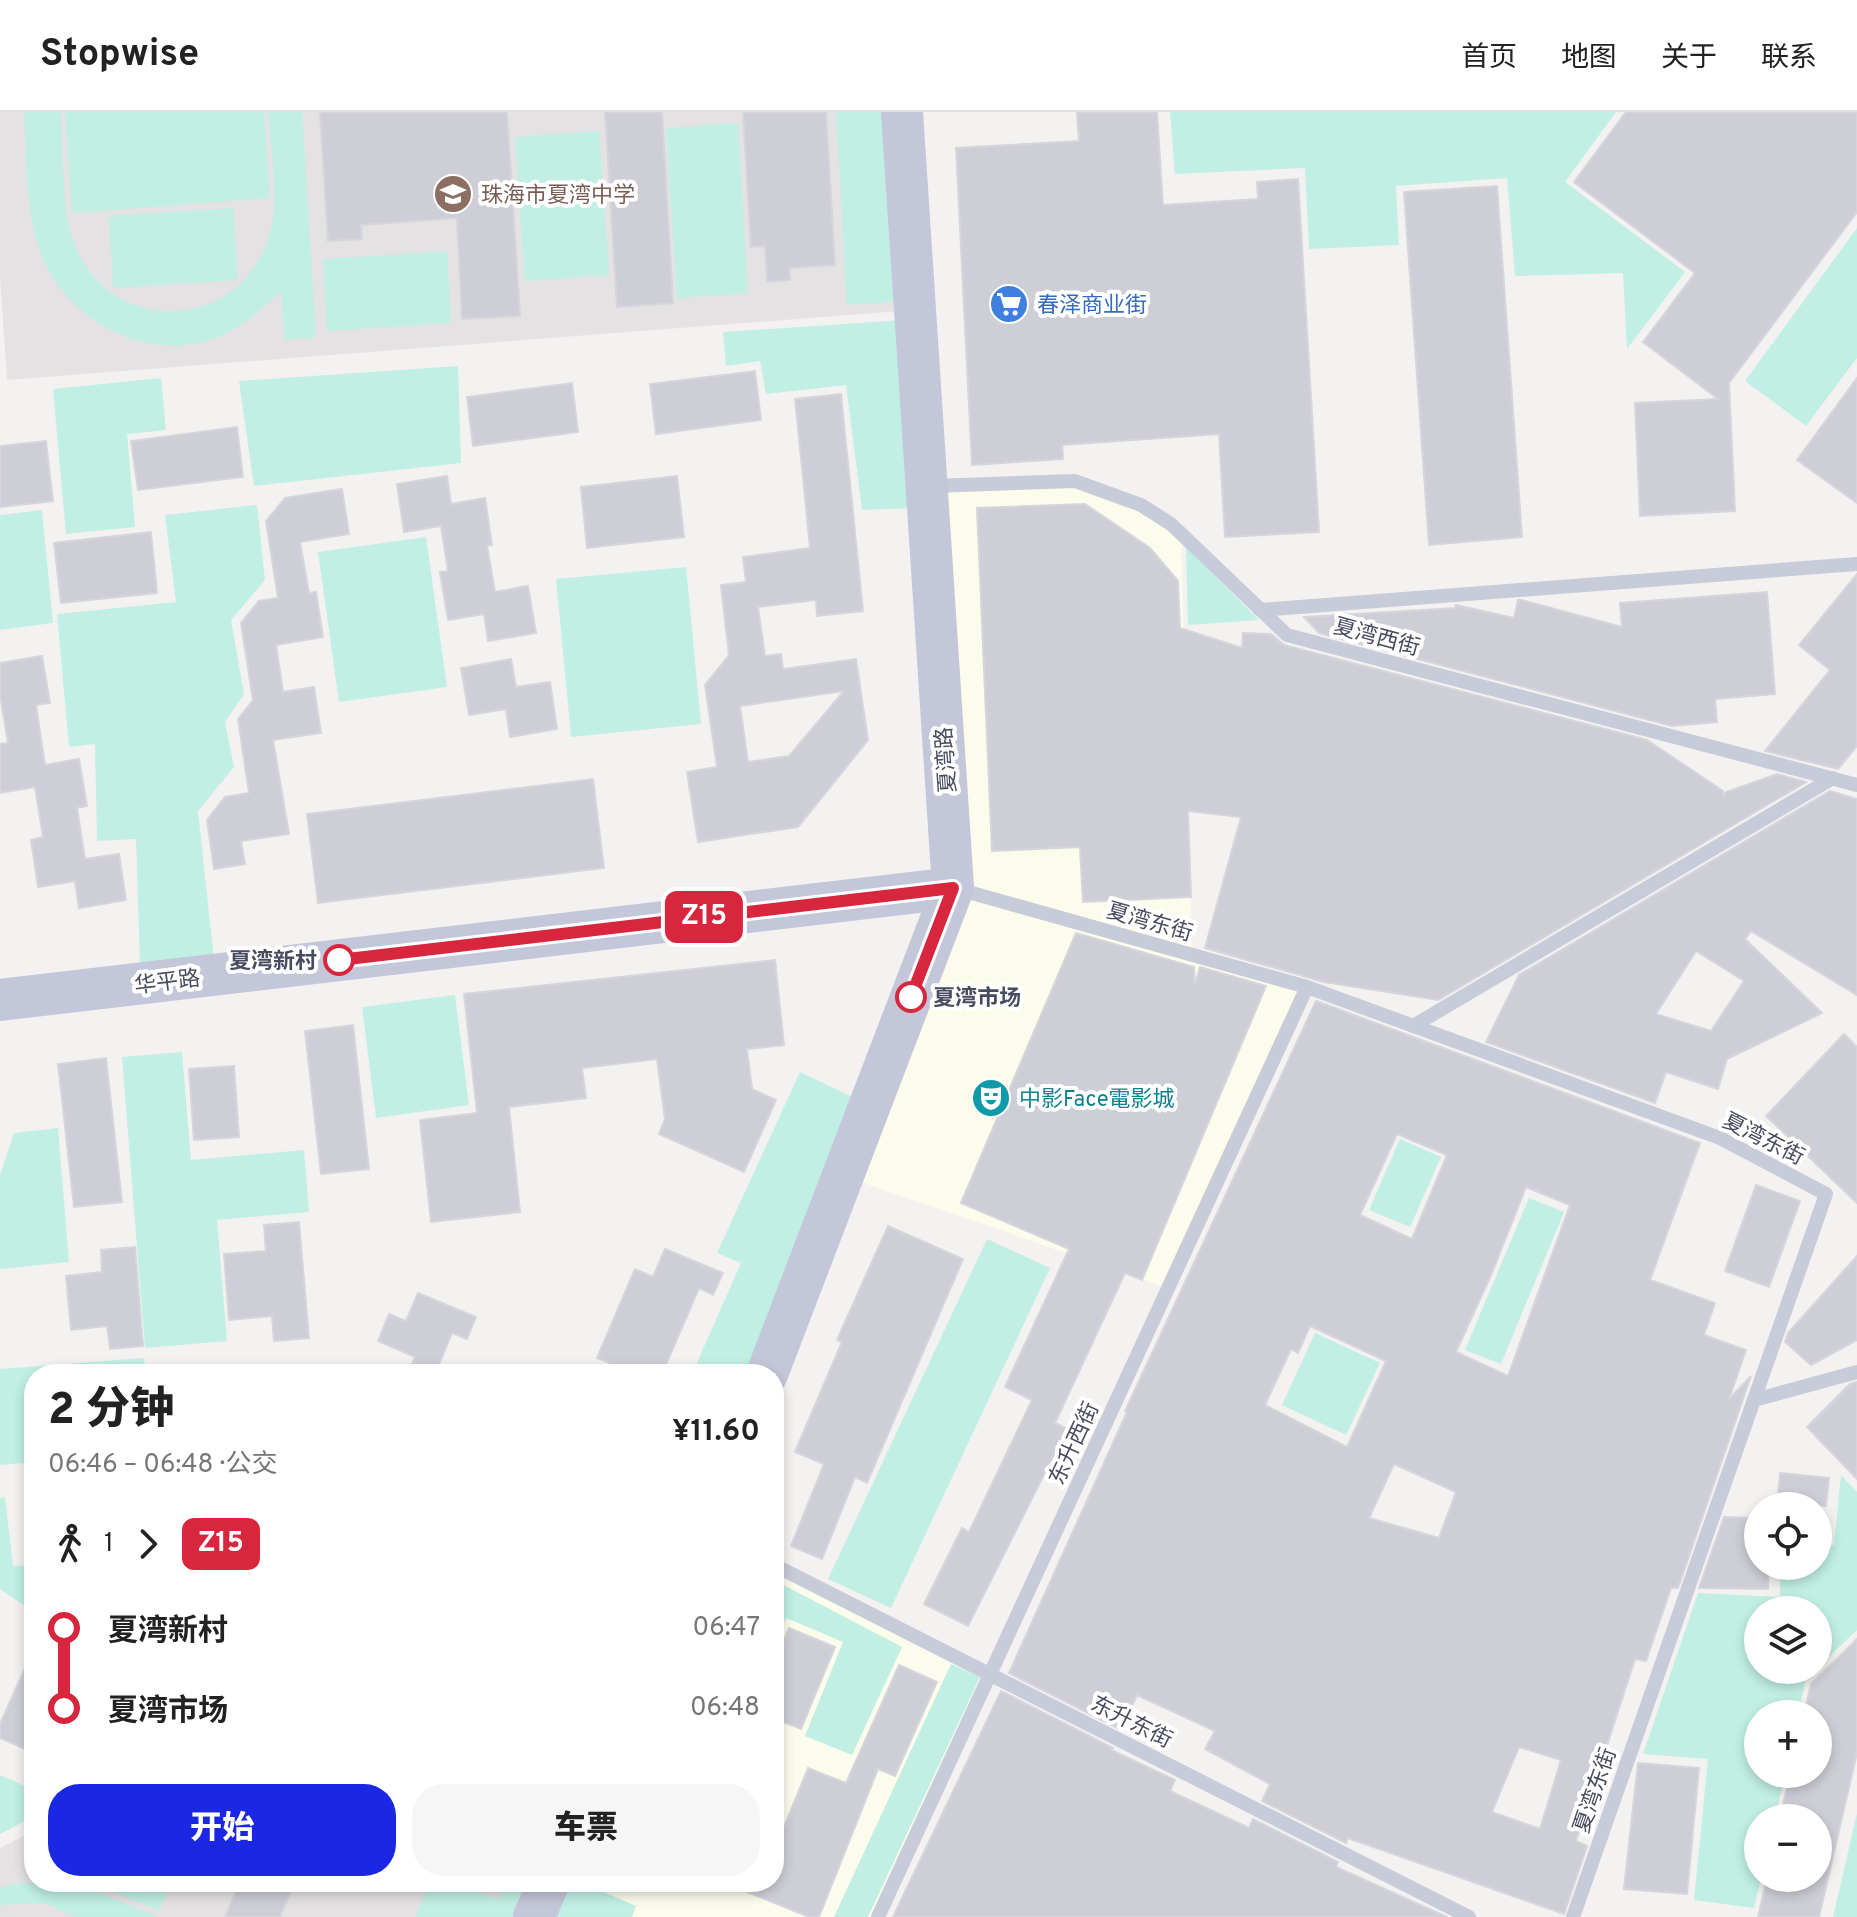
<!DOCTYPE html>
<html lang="zh">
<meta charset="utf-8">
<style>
body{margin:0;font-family:Overpass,"Noto Sans SC",sans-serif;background:#f6f6f6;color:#222;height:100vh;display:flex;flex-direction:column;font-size:30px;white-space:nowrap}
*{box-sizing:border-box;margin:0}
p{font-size:26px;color:#767676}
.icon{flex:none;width:44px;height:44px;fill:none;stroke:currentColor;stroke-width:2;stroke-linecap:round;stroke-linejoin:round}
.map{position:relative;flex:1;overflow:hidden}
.details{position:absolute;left:24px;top:1252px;width:760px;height:528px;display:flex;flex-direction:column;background:#fff;border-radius:32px;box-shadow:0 4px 12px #0003}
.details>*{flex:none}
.badge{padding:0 16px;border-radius:12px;font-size:28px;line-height:52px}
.controls{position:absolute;left:1744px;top:1380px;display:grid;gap:16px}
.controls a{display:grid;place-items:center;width:88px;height:88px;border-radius:50%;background:#fff;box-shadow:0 4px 12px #0003;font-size:40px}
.map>.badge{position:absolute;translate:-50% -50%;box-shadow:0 0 0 4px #fff}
.legs{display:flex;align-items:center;gap:12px;height:88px;padding:0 24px;font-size:26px}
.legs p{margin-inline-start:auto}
.overview{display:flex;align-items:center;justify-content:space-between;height:136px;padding:0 24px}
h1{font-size:44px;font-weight:800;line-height:60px}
.cta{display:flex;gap:16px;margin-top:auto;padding:16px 24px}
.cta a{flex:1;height:92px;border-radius:32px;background:#1b27e3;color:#fff;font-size:32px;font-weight:800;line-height:92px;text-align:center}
.cta a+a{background:#f6f6f6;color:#222}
ul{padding:0 24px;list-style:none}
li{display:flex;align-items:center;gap:28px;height:80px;font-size:30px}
li i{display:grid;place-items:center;width:12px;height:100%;margin:0 10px;background:currentColor}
li i::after{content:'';width:20px;height:20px;margin:-10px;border:6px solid;border-radius:50%;background:#fff}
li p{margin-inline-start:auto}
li:first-child i{background:linear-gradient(#0000 50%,currentColor 0)}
li:last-child i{background:linear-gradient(currentColor 50%,#0000 0)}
header{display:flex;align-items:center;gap:48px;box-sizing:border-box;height:112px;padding:0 40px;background:#fff;border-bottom:2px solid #e0e0e0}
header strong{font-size:38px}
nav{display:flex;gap:44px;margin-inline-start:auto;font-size:28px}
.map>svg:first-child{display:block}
.commercial{fill:#fbfcec}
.education{fill:#e4e2e3}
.green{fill:#c1efe4}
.building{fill:#cecfd6;stroke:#d6d5dc;stroke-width:2;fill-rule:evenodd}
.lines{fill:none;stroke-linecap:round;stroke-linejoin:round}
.lane{stroke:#c8cbd8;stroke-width:14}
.secondary{stroke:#c4c6d9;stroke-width:42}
.line-1-casing{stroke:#fff;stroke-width:18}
.line-1{stroke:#d7263d;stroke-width:12}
.stop-1-dot{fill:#fff;stroke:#d7263d;stroke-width:4}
.labels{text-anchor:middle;stroke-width:8;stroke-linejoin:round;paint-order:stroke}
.education-label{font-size:22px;fill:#785e54;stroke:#fff;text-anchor:start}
.shop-label{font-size:22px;fill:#366cbe;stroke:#fff;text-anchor:start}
.street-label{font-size:22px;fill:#494c5f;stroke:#fff}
.stop-label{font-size:22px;font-weight:bold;fill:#494c5f;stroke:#fff;text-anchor:end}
.culture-label{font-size:22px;fill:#0d838f;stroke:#fff;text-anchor:start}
</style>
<header>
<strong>Stopwise</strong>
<nav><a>首页</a><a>地图</a><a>关于</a><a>联系</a></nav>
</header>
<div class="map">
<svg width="1857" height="1805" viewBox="0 0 1857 1805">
<rect width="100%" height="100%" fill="#f3f2f1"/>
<g class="commercial">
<path d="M1075,371l65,23 41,29 11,418 -237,-67 -27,-399z"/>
<path d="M955,778l349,99 -137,299 -323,-112z"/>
<path d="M774,1455l213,108 -111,242h-342l15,-35h225z"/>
</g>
<g class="education">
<path d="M0,0h900l13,198 -906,70 -7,-104z"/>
<path d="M34,1719v51h514l-15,35h-533v-69z"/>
</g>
<g class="green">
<path d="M24,0h37c2,38 0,98 13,132 34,87 151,90 190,6 19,-42 7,-94 4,-138h34l14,225 -31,3 -4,-49c-20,19 -41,39 -69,48 -62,22 -135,-14 -165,-71 -22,-42 -20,-109 -23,-156z"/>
<path d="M65,0h199l6,86 -198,15z"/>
<path d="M836,0h56l12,189 -57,4z"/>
<path d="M1170,0h446l-51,70 120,90 -58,77 -4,-76 -108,3 -8,-98 -111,8 3,59 -90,4 -4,-81 -130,6z"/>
<path d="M738,11l10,170 -71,5 -11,-170z"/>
<path d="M599,19l10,144 -84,6 -10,-144z"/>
<path d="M233,96l5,72 -125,8 -4,-72z"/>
<path d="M1857,116v130l-51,68 -61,-45z"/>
<path d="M447,139l4,72 -124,8 -4,-72z"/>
<path d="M904,208l14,188 -56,2 -16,-125 -80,9 -6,-33 -34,5 -3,-34z"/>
<path d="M458,254l3,97 -207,23 -15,-105z"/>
<path d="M161,266l5,52 -39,4 8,93 -69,7 -13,-145z"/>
<path d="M257,393l8,75 -34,40 13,74 -19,28 9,45 -36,44 16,149 -74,5 -4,-126 -39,2 -2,-97 -26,3 -12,-133 119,-12 -11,-87z"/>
<path d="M42,398l11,113 -53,7v-115z"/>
<path d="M426,425l21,150 -108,15 -21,-150z"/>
<path d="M1186,435l73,73 -71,5z"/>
<path d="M686,455l15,157 -130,13 -15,-158z"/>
<path d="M455,883l14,110 -93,13 -14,-111z"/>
<path d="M182,940l9,108 113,-10 5,62 -92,8 10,121 -82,7 -23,-291z"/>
<path d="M800,960l61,29 -107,273h-62l49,-111 -24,-10z"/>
<path d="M58,1016l11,134 -69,7v-94l14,-42z"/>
<path d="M1400,1027l41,18 -31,70 -41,-17z"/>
<path d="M1529,1086l35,14 -63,152 -36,-14z"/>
<path d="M987,1127l63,29 -159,340 -63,-29z"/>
<path d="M1315,1221l65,30 -34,72 -64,-30z"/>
<path d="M144,1246l2,16h-112v88l-34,3v-96z"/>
<path d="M1841,1363l16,17v138l-39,37v-57h-60v60h57l-9,9 -8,35h-40v60h27l-10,44h-17v60h3l-7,30 -60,-8 14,-141 -65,-5 55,-161 82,4v-31h38v-22l16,1z"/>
<path d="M5,1385l8,69 21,-1v47l-34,-23v-91z"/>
<path d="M774,1468l128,67 -50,108 -47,-19 38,-94 -57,-24 -12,26z"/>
<path d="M951,1552l29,13 -112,240h-34z"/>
<path d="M0,1663l34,15v26l-34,18z"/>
<path d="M1857,1701v104h-24z"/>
<path d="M34,1770h40l84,35h-82l-32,-14 -44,2v-18z"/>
<path d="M90,1770h81l-12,29z"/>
<path d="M430,1770h23l45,18 8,-18h27l-14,35h-104z"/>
<path d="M558,1770h23l55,24 -4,11h-89z"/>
</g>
<g class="building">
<path d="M320,0h187l13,204 -58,3 -5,-101 -96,7 1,14 -34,2z"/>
<path d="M605,0h57l11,191 -56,4z"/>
<path d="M743,0h83l9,153 -46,3 1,12 -23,2 -2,-36 -14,1z"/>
<path d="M1077,0h80l6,93 95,-6 -1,-17 41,-3 21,353 -94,5 -6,-103 -157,11 1,14 -91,6 -16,-317 123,-7z"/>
<path d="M1626,0h231v100l-128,171 6,128 -95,5 -5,-113 83,-4 -75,-57 52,-69 -121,-91z"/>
<path d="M1497,74l25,351 -93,8 -25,-353z"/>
<path d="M755,259l6,49 -105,14 -6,-50z"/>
<path d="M1857,266v125l-60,-43z"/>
<path d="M572,271l6,49 -105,14 -6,-49z"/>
<path d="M841,282l22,217 -46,5 -1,-16 -58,7 7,49 16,-2 2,15 73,-10 12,81 -70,87 -100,15 -11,-70 30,-5 -12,-82 24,-30 -8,-70 25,-3 -3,-25 67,-9 -15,-149zM844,579l-55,65 -41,6 -8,-56z"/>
<path d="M237,315l6,50 -105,13 -7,-49z"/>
<path d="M46,329l7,60 -53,6v-61z"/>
<path d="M447,364l4,28 34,-6 7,47 -5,1 8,46 33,-6 8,47 -48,8 -4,-27 -36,6 -8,-48 8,-1 -7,-45 -37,6 -7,-48z"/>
<path d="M677,364l7,61 -97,11 -6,-61z"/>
<path d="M342,377l7,45 -49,8 9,51 7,-1 7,45 -47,8 7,47 31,-5 7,46 -48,7 16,94 -48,7 4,23 -31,5 -7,-49 18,-23 24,-4 -11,-74 15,-19 -12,-77 18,-22 19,-3 -12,-77 19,-23z"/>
<path d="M1085,392l65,44 28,33 2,47 62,20 1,-15 28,1 13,11 363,95 76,51v5l3,-4 51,-18 29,8 -368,218 -114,-18 -119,-34 36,-131 -53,-6 3,86 -108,5 -3,-55 -88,4 -15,-343z"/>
<path d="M151,420l6,61 -96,10 -7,-60z"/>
<path d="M1857,462v172l-19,23 -73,-18 65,-81 -31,-25z"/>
<path d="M1767,480l8,102 -60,5 2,23 -45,4 -353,-93 -15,-16 151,-9 1,-3 58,13 4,-18h3l101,27 -2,-24z"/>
<path d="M42,544l8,47 -14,2 9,60 34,-6 8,47 -10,2 8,51 34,-5 7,46 -47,8 -4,-27 -37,6 -7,-47 12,-3 -8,-50 -35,6v-49l8,-1 -8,-48v-32z"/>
<path d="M511,547l5,28 34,-5 7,47 -47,8 -4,-28 -37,6 -8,-47z"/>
<path d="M593,667l11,89 -286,35 -11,-89z"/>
<path d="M1830,679l27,8v196l-106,-64 -6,8 77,74 -95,46 -9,30 -52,-17 -11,31 -169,-61 33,-67zM1696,839l48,30 -33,50 -55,-17z"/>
<path d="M1076,821l118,34 1,18 5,-18 66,19 -124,294 -17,-7 -70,150 12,6 -99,197 -44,-22 38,-76 7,4 63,-132 -27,-13 64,-138 -108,-46z"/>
<path d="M775,848l9,85 -37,4 5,40 24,11 -32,72 -85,-38 6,-15 -8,-60 -75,9 4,30 -77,9 11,105 -89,10 -11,-102 57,-7 -13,-119z"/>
<path d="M1316,889l384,142 -50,137 65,23 -11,32 42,15 -17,49 22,-23 -73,212h-7l-25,73 -11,-2 -59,182 11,5 -23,68 -216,-76 -2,5 -84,-42 8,-17 -65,-35 10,-18 -78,-36 -16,35 -112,-57 118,-261 -2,-1zM1397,1022l50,21 -35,84 -52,-24zM1526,1075l44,18 -62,171 -52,-24 35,-77zM1310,1214l76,35 -39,86 -82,-42 26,-56 7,4zM1394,1352l62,28 -17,46 -70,-20zM1519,1635l42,13 -21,69 -48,-17z"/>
<path d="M353,913l16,144 -48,5 -16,-143z"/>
<path d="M1844,922l13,13v156l-91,-87z"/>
<path d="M106,946l16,144 -48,5 -16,-143z"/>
<path d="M234,954l5,71 -45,3 -5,-71z"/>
<path d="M1756,1073l44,16 -31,86 -44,-16z"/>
<path d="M299,1110l10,116 -35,3 -2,-25 -43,4 -5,-66 42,-3 -2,-26z"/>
<path d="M888,1114l75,33 -96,224 -12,-6 -33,82 -31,-13 33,-82 -29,-12 47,-110 -5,-2z"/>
<path d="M135,1135l8,99 -33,3 -3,-23 -36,4 -5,-54 36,-4 -1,-22z"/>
<path d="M665,1137l58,24 -10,22 -14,-7 -37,86h-48l3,-8 -20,-8 38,-89 18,8z"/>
<path d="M1857,1144v84l-46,25 -26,-23 3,-9z"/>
<path d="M418,1181l58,24 -9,22 -15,-6 -17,41h-27l7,-17 -37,-16 11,-27 17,7z"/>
<path d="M1857,1270v97l-50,-52 43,-43z"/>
<path d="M1780,1361l49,5 -3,28h-49z"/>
<path d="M1724,1405l34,1v48h11l-1,23 -69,-1z"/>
<path d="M789,1516l46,19 -34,82 -27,-11v-54z"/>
<path d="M1857,1527v114l-38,164h-61l9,-39h51v-60h-38l10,-44h28v-60h-14l7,-30z"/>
<path d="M34,1536v105l-34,-15v-14z"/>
<path d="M899,1553l38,17 -42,94 -17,-7 -59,148h-10l-84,-34 49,-1v-30l34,-84 38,15z"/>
<path d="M1001,1579l112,57 -2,2 64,30 -5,11 79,37 4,-9 85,43 -2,5 111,50h-554z"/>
<path d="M1638,1651l61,5 -12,126 -63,-5z"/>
<path d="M240,1770h55l-15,35h-55z"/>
</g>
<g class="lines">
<g class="lane">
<path d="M931,374l144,-5 66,24 30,19 116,111 570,150"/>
<path d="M1260,498l597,-46"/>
<path d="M954,776l353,99 413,151 106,56 -253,723"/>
<path d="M1413,914l420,-248"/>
<path d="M1754,1288l103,-28"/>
<path d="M774,1453l695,352"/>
<path d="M878,1805l429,-930"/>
</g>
<g class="secondary">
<path d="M0,888l953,-112"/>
<path d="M767,1262l186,-486 -51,-776"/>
<path d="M534,1805l15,-35"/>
</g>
</g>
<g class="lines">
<defs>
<path id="line-1" d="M339,848l614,-72 -42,109"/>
</defs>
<use href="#line-1" class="line-1-casing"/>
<use href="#line-1" class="line-1"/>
</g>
<defs>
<symbol id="school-disc" viewBox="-11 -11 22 22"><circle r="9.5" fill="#8d6e63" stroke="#fff"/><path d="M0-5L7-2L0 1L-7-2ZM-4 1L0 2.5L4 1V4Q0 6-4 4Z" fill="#fff"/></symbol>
<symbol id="supermarket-disc" viewBox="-11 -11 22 22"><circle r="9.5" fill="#3f7fe0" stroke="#fff"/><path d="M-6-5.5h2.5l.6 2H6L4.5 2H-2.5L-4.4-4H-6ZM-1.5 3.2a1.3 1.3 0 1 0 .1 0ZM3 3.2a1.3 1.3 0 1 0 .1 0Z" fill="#fff"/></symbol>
<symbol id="theatre-disc" viewBox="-11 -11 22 22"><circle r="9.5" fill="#0f9aa8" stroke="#fff"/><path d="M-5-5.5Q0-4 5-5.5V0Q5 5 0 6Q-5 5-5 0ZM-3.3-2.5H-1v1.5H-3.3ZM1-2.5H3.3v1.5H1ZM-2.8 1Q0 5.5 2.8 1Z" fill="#fff"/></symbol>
</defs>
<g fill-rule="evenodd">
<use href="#school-disc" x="431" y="60" width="44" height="44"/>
<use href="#supermarket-disc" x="987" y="170" width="44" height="44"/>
<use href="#theatre-disc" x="969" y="964" width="44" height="44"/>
</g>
<g class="stop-1-dot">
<circle cx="339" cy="848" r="14"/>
<circle cx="911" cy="885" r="14"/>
</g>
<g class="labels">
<g class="education-label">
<text x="481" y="90">珠海市夏湾中学</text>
</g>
<g class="shop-label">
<text x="1037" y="200">春泽商业街</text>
</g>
<g class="street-label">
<text transform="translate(1377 524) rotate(15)" y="8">夏湾西街</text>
<text transform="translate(945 648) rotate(-94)" y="8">夏湾路</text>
<text transform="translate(1150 809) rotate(16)" y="8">夏湾东街</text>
<text transform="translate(167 869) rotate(-7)" y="8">华平路</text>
<text transform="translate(1764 1026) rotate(27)" y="8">夏湾东街</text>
<text transform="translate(1073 1331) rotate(-65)" y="8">东升西街</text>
<text transform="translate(1132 1609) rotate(27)" y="8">东升东街</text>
<text transform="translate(1594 1678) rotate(-71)" y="8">夏湾东街</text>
</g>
<g class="stop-label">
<text x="317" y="856">夏湾新村</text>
<text x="933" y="893" text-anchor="start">夏湾市场</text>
</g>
<g class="culture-label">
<text x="1019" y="994">中影Face電影城</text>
</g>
</g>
</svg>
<div class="controls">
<a><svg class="icon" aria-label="locate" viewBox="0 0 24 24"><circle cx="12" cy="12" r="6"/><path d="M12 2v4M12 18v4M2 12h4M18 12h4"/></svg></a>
<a><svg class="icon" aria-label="layers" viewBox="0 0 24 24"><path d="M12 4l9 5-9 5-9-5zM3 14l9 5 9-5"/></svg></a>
<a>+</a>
<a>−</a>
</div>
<b class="badge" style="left:704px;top:805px;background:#d7263d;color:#fff">Z15</b>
<section class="details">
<div class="overview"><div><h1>2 分钟</h1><p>06:46 – 06:48 · 公交</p></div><b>¥11.60</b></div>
<div class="legs"><svg class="icon" aria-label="walk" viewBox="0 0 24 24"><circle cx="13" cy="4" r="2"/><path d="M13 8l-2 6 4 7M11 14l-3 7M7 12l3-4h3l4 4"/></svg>1<svg class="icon" aria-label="forward" viewBox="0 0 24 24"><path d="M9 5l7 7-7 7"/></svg><b class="badge" style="background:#d7263d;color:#fff">Z15</b></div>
<ul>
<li><i style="color:#d7263d"></i><b>夏湾新村</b><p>06:47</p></li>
<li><i style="color:#d7263d"></i><b>夏湾市场</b><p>06:48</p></li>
</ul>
<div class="cta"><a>开始</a><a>车票</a></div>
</section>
</div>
